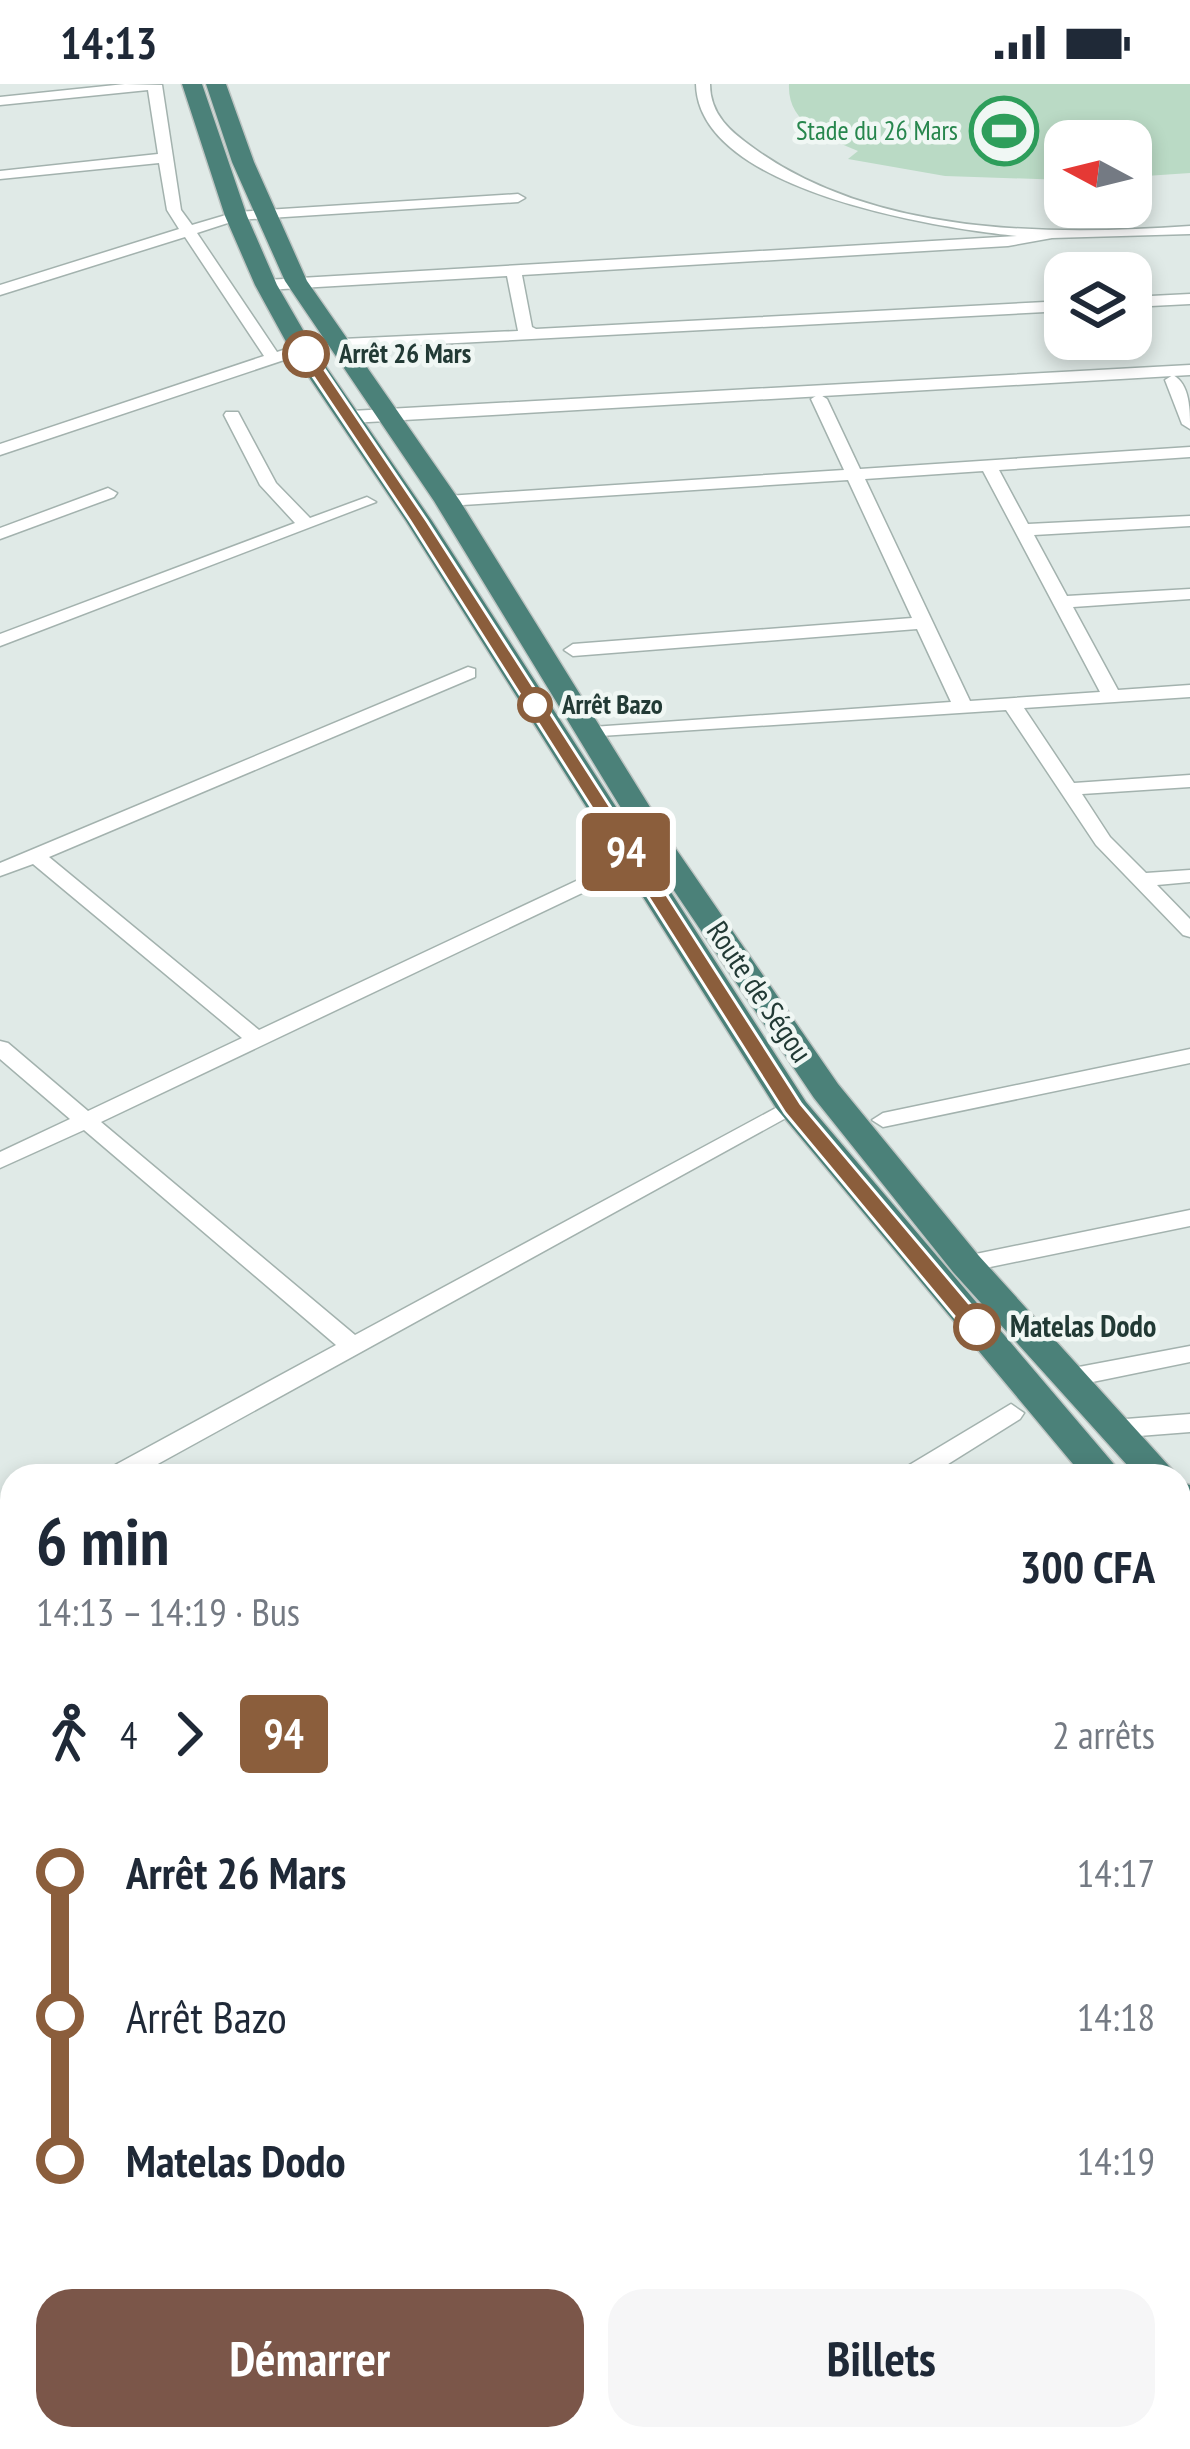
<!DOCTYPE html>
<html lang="fr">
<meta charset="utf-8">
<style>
body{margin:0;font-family:"PT Sans Narrow",sans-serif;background:#f6f6f7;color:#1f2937;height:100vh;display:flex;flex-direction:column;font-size:45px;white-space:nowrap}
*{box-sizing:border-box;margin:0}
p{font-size:39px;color:#747a83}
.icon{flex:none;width:66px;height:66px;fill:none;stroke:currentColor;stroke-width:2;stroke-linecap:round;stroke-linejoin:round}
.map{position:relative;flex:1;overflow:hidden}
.panel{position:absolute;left:0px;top:1380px;width:1191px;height:987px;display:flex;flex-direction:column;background:#fff;border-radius:36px 36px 0 0;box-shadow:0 6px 18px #0003}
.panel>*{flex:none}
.badge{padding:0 24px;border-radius:9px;font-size:42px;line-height:78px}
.needle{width:78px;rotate:277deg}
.fabs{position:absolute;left:1044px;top:36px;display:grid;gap:24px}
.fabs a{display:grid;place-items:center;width:108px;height:108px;border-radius:24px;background:#fff;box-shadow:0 6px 18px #0003;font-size:60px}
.map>.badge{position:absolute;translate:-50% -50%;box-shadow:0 0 0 6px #fff}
.legs{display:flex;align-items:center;gap:18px;height:132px;padding:0 36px;font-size:39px}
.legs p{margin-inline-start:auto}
.headline{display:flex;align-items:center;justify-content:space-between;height:204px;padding:0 36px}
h1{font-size:66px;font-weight:800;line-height:90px}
.cta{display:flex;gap:24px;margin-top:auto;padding:24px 36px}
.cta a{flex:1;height:138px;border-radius:36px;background:#7b5649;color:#fff;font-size:48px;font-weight:800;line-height:138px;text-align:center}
.cta a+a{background:#f6f6f7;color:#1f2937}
ul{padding:0 36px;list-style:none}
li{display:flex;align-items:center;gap:42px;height:144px;font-size:45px}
li i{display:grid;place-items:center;width:18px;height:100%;margin:0 15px;background:currentColor}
li i::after{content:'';width:30px;height:30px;margin:-15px;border:9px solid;border-radius:50%;background:#fff}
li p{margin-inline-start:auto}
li:first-child i{background:linear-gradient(#0000 50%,currentColor 0)}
li:last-child i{background:linear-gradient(currentColor 50%,#0000 0)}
.status{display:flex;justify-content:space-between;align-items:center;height:84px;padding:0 60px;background:#fff;direction:ltr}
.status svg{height:33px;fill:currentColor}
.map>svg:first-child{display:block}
.green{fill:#badac5}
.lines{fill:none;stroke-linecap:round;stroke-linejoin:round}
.minor-casing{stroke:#a3b2ae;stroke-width:3}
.tertiary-casing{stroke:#a3b2ae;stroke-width:3}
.trunk-casing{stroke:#bdc4c2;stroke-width:3}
.minor{fill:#fff;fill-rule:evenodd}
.tertiary{fill:#fff;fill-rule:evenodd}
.trunk{fill:#4b8179;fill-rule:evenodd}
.line-1{fill:#8b5e3c;stroke:#fff;stroke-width:3}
.stop-1-dot{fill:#fff;stroke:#8b5e3c;stroke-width:6}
.labels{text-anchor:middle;stroke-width:9;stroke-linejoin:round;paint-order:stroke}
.far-leisure-label{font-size:27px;fill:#27864d;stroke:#f0f7f4;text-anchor:end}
.far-stop-label{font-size:27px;font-weight:bold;fill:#223a35;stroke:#f0f7f4;text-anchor:start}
.street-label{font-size:30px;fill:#223a35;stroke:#f0f7f4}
.stop-label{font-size:30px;font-weight:bold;fill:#223a35;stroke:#f0f7f4;text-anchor:start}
</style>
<div class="status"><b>14:13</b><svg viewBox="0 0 49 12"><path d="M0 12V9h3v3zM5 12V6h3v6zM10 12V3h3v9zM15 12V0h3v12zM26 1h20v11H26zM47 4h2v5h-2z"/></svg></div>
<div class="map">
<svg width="1190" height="2365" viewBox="0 0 1190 2365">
<rect width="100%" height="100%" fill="#e0eae7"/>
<path class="green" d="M789,0h401v89l-59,4v-36h-66v39l-120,-4 -97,-17 10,-8c-32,-14 -71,-27 -69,-67z"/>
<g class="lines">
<defs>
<g id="minor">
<path d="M125,0l37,1 19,125 11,15 44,-13 282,-18 7,4 -7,4 -281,18 -40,13 80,119 25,-8 8,5 -2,3 -308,103v-11l264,-88 -79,-119 -185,58v-10l179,-56 -12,-19 -8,-47 -159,16v-8l158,-17 -10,-64 -148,15v-8z"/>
<path d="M696,0h14c0,31 21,48 45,65 120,86 293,87 435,77v8l-138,4 -44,8 -486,29 10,52 4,2 529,-28v10l-723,38 -8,-5 8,-5 176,-8 -11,-55 -241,14 -8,-5 8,-5 751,-44c-80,-8 -319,-45 -321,-152z"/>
<path d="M1190,210v10l-59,3v-10z"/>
<path d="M1173,291c17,9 17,35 17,54l-8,-5 -17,-44z"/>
<path d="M819,310l8,5 33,70 330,-22v10l-191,13 29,54 162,-8v10l-156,9 33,61 123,-7v10l-117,8 45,83 72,-5v12l-166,11 50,75 116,-8v12l-108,7 28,43 36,36 44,-3v12l-33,3 33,34v18l-7,-2 -87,-90 -90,-135 -421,27v-8l7,-2 359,-25 -34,-73 -344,27 -9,-6 9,-6 339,-26 -64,-138 -401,26 -9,-5 9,-5 397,-26 -33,-71zM983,387l117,221 -130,9 -105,-222z"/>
<path d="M226,328h12l38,71 34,35 57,-21 9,5 -376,144v-12l295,-111 -35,-38 -36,-70z"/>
<path d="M108,404l9,5 -3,4 -114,42v-11z"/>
<path d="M468,583l7,2v8l-426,180 210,173 366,-172h14v8l-538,256 254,213 430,-232 8,-2 11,7 -668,368h-34l4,-6 230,-125 -252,-215 -84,38v-16l70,-33 -70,-60v-18l8,2 80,68 154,-73 -209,-174 -33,12v-13z"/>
<path d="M1190,965v14l-307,64 -11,-7 11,-7z"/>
<path d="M1190,1126v16l-224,46 -12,-8 12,-8z"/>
<path d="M1190,1262v16l-122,25 -12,-9 12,-9z"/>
<path d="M1011,1320l13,9 -4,6 -91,57h-32l4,-6z"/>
<path d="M1190,1330v18l-77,6 -9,-3 -4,-6 4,-6 9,-3z"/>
<path d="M12,1439v20l-12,5v-21z"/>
<path d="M0,1518l12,6v27l-12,-5z"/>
<path d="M1190,1732v28l-11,4v-29z"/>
<path d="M12,1941v30l-12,4v-29z"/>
<path d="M1179,1958l11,4v32l-11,-4z"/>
<path d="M1179,2172l11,4v37l-11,-4z"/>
<path d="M372,2355h43l-4,10h-43z"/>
<path d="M765,2355h39l4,10h-39z"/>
</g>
<path id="tertiary" d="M1190,281v10l-839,48 -9,-6 9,-6z"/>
<g id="trunk">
<path d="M182,0h20l45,132 30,69 37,64 118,172 374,581 318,374h-41l-307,-368 -370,-587 -116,-172 -35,-64 -30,-69z"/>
<path d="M206,0h20l28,78 53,119 153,220 216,348 162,235 141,172 199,220h-41l-184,-204 -139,-174 -168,-249 -212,-348 -149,-220 -53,-119z"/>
<path d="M1179,1398l11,3v36l-11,-3z"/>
<path d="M1179,1460l11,3v38l-11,-4z"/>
</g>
</defs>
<use href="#minor" class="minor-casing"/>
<use href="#tertiary" class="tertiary-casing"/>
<use href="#trunk" class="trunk-casing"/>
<use href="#minor" class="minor"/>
<use href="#tertiary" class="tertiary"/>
<use href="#trunk" class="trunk"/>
</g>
<path class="line-1" d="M301,267h11l115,170 374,583 184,218v11h-17l-183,-220 -375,-592 -112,-167z"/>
<defs>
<symbol id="stadium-ring" viewBox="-11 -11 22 22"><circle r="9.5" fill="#f0f7f4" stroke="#2e9e5b" stroke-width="1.5"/><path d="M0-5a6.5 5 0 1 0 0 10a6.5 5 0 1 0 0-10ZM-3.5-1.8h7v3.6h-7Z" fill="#2e9e5b"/></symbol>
</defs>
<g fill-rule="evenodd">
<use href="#stadium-ring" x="966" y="9" width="76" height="76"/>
</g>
<g class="stop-1-dot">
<circle cx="306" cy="270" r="21"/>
<circle cx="535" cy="621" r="15"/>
<circle cx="977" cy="1243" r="21"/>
</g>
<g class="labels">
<g class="far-leisure-label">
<text x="958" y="56">Stade du 26 Mars</text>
</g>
<g class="far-stop-label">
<text x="339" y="279">Arrêt 26 Mars</text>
<text x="562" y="630">Arrêt Bazo</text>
</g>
<g class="street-label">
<text transform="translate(759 908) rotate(56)" y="10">Route de Ségou</text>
</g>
<g class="stop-label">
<text x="1010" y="1253">Matelas Dodo</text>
</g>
</g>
</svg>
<div class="fabs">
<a><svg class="needle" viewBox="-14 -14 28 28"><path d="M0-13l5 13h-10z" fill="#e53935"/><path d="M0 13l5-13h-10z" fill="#747a83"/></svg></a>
<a><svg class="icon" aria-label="layers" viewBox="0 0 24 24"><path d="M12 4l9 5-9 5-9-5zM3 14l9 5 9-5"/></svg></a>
</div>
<b class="badge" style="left:626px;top:768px;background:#8b5e3c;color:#fff">94</b>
<section class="panel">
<div class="headline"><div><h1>6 min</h1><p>14:13 – 14:19 · Bus</p></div><b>300 CFA</b></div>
<div class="legs"><svg class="icon" aria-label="walk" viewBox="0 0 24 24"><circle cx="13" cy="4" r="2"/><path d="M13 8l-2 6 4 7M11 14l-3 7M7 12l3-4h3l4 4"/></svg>4<svg class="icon" aria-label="forward" viewBox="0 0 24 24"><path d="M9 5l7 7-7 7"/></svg><b class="badge" style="background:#8b5e3c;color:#fff">94</b><p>2 arrêts</p></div>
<ul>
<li><i style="color:#8b5e3c"></i><b>Arrêt 26 Mars</b><p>14:17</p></li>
<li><i style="color:#8b5e3c"></i><span>Arrêt Bazo</span><p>14:18</p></li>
<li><i style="color:#8b5e3c"></i><b>Matelas Dodo</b><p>14:19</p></li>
</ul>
<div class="cta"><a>Démarrer</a><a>Billets</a></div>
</section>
</div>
